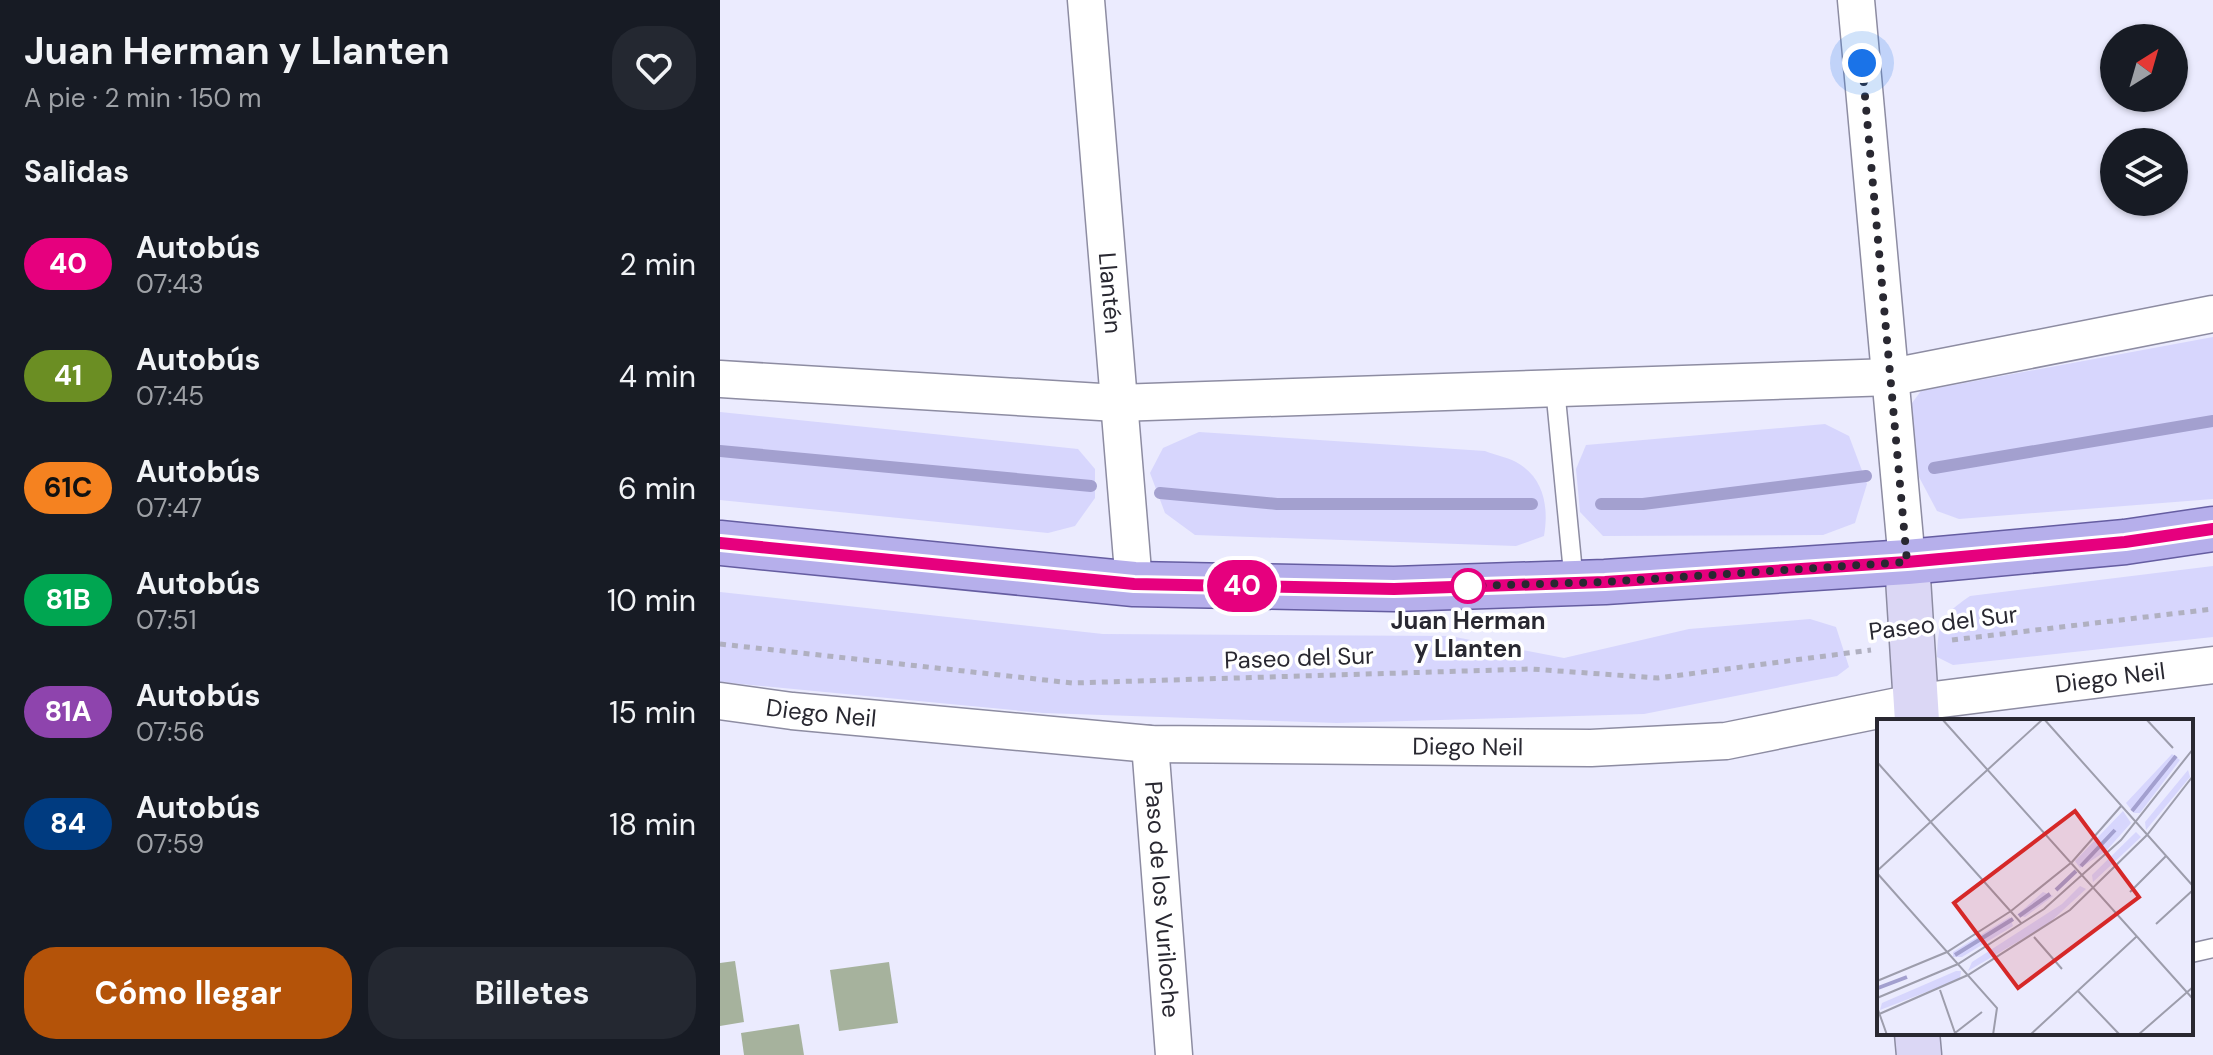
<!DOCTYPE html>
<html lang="es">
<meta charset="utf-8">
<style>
body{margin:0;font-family:"DM Sans",sans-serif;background:#242831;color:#f1f3f6;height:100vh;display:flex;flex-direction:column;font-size:30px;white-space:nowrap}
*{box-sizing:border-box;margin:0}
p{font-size:26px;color:#9ea1a6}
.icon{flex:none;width:44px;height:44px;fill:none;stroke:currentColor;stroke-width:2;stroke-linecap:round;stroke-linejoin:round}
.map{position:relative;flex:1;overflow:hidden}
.details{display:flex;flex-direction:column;background:#171b24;width:720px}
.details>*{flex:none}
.badge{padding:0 16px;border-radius:26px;font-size:28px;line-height:52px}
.needle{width:52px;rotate:37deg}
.buttons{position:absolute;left:1380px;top:24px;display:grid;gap:16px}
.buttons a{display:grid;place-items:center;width:88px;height:88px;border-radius:50%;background:#171b24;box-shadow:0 2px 6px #0004;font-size:40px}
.you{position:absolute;width:40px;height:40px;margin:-20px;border:6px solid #fff;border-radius:50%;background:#1a73e8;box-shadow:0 0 0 12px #1a73e833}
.map>.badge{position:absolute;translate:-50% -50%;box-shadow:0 0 0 4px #fff}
h2{padding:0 24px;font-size:30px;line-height:72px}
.round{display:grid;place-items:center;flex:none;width:84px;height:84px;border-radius:32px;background:#242831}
.headline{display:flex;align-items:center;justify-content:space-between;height:136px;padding:0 24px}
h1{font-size:38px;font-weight:700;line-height:60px}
.button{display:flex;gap:16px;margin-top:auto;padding:16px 24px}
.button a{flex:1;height:92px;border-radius:32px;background:#b45309;color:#fff;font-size:32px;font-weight:700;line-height:92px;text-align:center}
.button a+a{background:#242831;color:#f1f3f6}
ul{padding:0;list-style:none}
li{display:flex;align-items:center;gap:24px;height:112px;padding:0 24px}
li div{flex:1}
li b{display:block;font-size:30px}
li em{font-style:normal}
li .badge{min-width:88px;font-weight:700;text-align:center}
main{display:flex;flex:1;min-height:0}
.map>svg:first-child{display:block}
.green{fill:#d7d6fd}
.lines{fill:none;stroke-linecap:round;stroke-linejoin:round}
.stream{stroke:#a3a0cf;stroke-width:12}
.building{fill:#a6b29d}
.lane-casing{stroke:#8d8ca2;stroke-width:21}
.street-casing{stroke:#8d8ca2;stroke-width:39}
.secondary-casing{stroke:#8d8ca2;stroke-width:47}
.primary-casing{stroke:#655da1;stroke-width:47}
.path{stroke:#b0b0c0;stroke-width:5;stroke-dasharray:6 6;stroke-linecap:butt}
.lane{stroke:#fff;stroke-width:18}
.street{stroke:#fff;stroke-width:36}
.secondary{stroke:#dbd7f5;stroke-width:44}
.primary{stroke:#b6afeb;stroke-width:44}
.line-casing{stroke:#fff;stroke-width:18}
.line{stroke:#e6007e;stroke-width:12}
.walk{stroke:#292831;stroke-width:8;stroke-dasharray:0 14.4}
.stop-dot{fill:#fff;stroke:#e6007e;stroke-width:4}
.labels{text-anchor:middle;stroke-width:7;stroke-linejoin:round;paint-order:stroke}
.street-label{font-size:24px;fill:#292831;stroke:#fff}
.stop-label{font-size:24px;font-weight:bold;fill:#292831;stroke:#fff}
.inset-river{fill:none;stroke:#a3a0cf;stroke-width:4}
.inset-road{fill:none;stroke:#9d9dac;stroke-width:2}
.view{fill:#d62828;fill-opacity:0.15;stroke:#d62828;stroke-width:4}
.inset-edge{fill:none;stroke:#292831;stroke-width:4}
</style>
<main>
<section class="details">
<div class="headline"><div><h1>Juan Herman y Llanten</h1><p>A pie · 2 min · 150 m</p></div><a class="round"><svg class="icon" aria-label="heart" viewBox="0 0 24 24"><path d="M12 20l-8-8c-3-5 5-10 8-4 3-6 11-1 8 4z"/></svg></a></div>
<h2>Salidas</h2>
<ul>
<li><span class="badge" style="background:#e6007e;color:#fff">40</span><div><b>Autobús</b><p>07:43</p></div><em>2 min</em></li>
<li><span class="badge" style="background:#6b8e23;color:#fff">41</span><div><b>Autobús</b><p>07:45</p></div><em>4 min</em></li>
<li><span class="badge" style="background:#f58220;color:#111">61C</span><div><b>Autobús</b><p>07:47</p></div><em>6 min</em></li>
<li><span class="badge" style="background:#00a651;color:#fff">81B</span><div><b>Autobús</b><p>07:51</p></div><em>10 min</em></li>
<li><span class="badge" style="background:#8e44ad;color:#fff">81A</span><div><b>Autobús</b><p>07:56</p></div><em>15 min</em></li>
<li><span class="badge" style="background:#003b80;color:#fff">84</span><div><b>Autobús</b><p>07:59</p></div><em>18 min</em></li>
</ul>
<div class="button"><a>Cómo llegar</a><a>Billetes</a></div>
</section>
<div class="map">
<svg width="1493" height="1055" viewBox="0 0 1493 1055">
<rect width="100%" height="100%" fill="#ebebfe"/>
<g class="green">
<path d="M1493,337v162l-254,20 -22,-8 -18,-34 -13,-66 15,-20z"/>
<path d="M0,412l358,37 17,20v29l-20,28 -27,7 -328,-33z"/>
<path d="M1105,424l24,12 18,48 -12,39 -32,12 -220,1 -23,-24 -4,-43 10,-24z"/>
<path d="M479,432l286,19c10,4 22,6 31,11 28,15 33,45 28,74l-28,10 -321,-11 -30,-22 -15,-40 13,-25z"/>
<path d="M1493,566v71l-260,28 -16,-8c1,-35 4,-41 33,-61z"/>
<path d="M0,592l383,42 347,2 114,22 125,-29 121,-10 26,8 13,40 -12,9 -193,38 -307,9 -294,-10 -323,-31z"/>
</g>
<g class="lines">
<g class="stream">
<path d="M0,451l371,35"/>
<path d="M1214,468l279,-47"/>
<path d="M440,493l117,11h255"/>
<path d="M881,504h42l223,-28"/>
</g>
</g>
<g class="building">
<path d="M15,961l9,61 -24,4v-63z"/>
<path d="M169,962l9,61 -59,8 -9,-61z"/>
<path d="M79,1024l5,31h-60l-3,-22z"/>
</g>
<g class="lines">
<defs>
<g id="lane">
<path d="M835,388l19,195"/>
<path d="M1471,953l22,-5"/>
</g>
<g id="street">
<path id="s1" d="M366,0l48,584"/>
<path d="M1136,0l51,562"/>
<path d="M0,379l397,24 775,-26 321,-63"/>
<path id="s2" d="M0,701l72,10 358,33 441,4 135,-7 192,-39 295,-37"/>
<path id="s3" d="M430,744l24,311"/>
</g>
<g id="secondary">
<path d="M1187,562l10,159"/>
<path d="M1197,1033l2,22"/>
</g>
<path id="primary" d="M0,543l414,41 260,5 211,-7 302,-20 218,-20 88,-13"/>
</defs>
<use href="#lane" class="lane-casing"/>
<use href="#street" class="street-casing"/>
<use href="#secondary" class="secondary-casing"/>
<use href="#primary" class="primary-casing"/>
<g class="path">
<path d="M1232,640l261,-31"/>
<path d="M0,644l352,39 459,-14 127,9 213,-28"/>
</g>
<use href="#lane" class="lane"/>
<use href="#street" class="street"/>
<use href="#secondary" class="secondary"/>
<use href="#primary" class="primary"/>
</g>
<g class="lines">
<defs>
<path id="line" d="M0,543l414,41 260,5 211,-7 302,-20 218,-20 88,-13"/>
</defs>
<use href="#line" class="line-casing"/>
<use href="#line" class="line"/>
<path class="walk" d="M748,586l137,-4 302,-20 -45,-499"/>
</g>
<circle class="stop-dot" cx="748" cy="586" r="16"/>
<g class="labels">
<g class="street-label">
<text dy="8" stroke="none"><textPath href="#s1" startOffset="294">Llantén</textPath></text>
<text transform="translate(1223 623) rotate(-7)" y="8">Paseo del Sur</text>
<text transform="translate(579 658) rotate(-2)" y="8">Paseo del Sur</text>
<text dy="8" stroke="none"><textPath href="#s2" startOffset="1398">Diego Neil</textPath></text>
<text dy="8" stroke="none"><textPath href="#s2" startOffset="102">Diego Neil</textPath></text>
<text dy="8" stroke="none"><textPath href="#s2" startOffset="750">Diego Neil</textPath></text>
<text dy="8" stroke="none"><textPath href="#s3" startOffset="156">Paso de los Vuriloche</textPath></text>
</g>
<g class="stop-label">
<text x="748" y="629">Juan Herman<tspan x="748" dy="28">y Llanten</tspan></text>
</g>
</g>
<g transform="translate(1157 719)">
<rect width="316" height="316" fill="#ebebfe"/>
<path d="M295,35l8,6 -40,53h-6l-8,-10zM311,51l2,7 -44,53 -1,-8zM246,92l8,12 -25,28 -26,17 -5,-7zM259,113l5,5 -48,45 -1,-7zM203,167l6,3 -38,35 -80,47 4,-9 90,-58zM166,173l10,4 -28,21 -8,-2zM133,198l3,9 -51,31h-9v-5zM79,252h5l-1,8 -80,31 2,-7z" fill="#d7d6fd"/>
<path class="inset-river" d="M255,92l44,-55M204,147l34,-36M179,171l20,-19M142,197l31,-22M78,236l58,-36M1,269l29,-11"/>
<path class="inset-road" d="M65,0l251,280M167,0l149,167M269,0l27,29M0,43l145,162M0,152l166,-152M0,154l120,135 -4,27M253,173l36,-36M279,205l37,-34M157,218l28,32M0,262l70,-29 64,-41 61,-49 50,-57M63,271l15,43M201,272l42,44M0,279l81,-34 86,-55 77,-69 72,-91M0,288l10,28M0,296l91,-40 102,-65 77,-75 46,-59M78,314l27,-21M153,316l106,-98M261,316l55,-48"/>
<path class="view" d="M198,92l64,86 -121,91 -64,-85z"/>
<rect width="316" height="316" class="inset-edge"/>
</g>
</svg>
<div class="buttons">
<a><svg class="needle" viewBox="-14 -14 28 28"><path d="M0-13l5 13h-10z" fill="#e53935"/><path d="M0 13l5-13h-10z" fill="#9ea1a6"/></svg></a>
<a><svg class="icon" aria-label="layers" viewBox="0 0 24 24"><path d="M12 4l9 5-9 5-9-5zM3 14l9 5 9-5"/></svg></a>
</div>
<div class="you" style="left:1142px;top:63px"></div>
<b class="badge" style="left:522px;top:586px;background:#e6007e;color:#fff">40</b>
</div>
</main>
